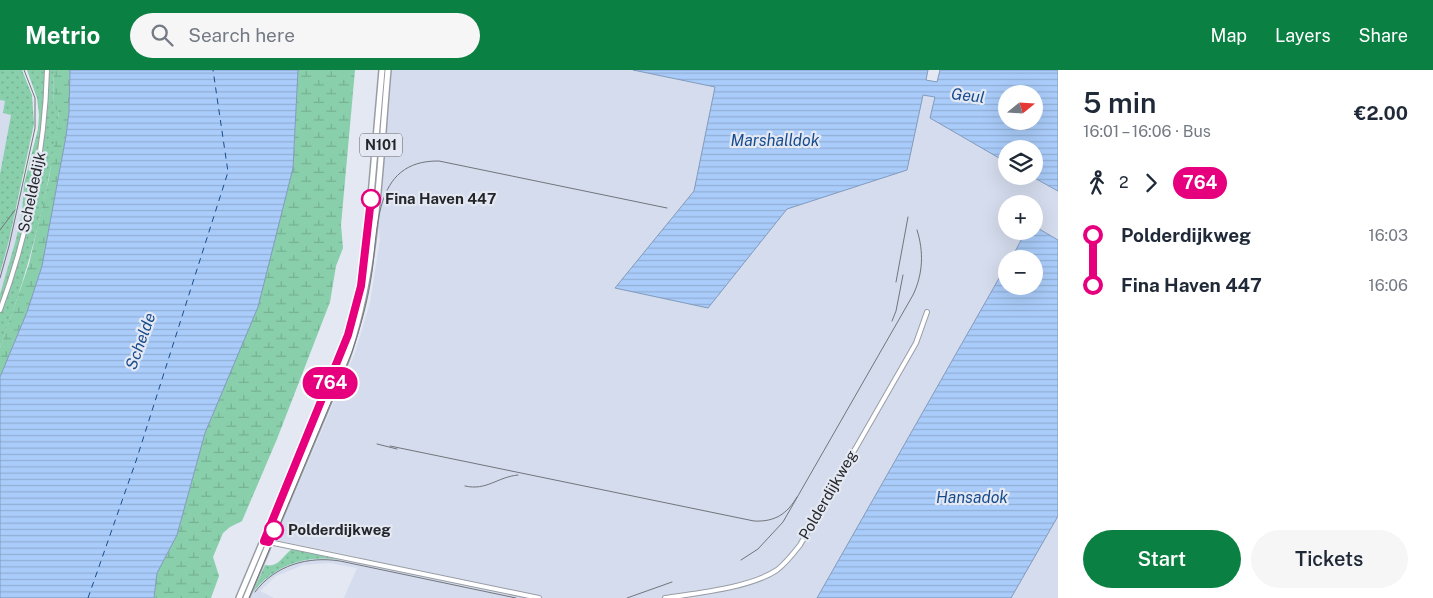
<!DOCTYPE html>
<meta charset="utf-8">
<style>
body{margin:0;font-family:"Public Sans",sans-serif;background:#f6f6f7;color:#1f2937;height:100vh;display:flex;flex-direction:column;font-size:19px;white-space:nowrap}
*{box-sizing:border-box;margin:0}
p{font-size:16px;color:#747a83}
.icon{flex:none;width:28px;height:28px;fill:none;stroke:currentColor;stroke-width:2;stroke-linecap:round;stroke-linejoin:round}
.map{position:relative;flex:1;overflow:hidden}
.panel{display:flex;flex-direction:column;background:#fff;width:375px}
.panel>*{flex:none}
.badge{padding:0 10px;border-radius:16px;font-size:18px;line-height:32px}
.needle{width:32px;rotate:72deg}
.fabs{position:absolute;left:998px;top:15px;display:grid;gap:10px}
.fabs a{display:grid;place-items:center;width:45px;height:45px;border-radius:50%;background:#fff;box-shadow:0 5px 20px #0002;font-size:25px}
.map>.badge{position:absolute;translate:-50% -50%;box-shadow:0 0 0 2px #fff}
.legs{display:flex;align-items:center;gap:8px;height:55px;padding:0 25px;font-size:16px}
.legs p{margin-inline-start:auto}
.headline{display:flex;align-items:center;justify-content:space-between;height:85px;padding:0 25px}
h1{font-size:28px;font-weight:600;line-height:38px}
.action{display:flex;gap:10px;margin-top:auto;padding:10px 25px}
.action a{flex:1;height:58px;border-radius:30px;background:#0b8043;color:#fff;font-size:20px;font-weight:600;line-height:58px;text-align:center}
.action a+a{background:#f6f6f7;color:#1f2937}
ul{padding:0 25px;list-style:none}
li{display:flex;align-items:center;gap:18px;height:50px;font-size:19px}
li i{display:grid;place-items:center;width:8px;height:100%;margin:0 6px;background:currentColor}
li i::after{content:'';width:12px;height:12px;margin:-6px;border:4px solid;border-radius:50%;background:#fff}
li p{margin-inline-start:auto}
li:first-child i{background:linear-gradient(#0000 50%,currentColor 0)}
li:last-child i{background:linear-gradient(currentColor 50%,#0000 0)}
header{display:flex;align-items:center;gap:30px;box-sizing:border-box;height:70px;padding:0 25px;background:#0b8043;color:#fff}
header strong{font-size:24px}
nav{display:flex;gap:28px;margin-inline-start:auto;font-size:18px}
.search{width:350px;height:45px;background:#f6f6f7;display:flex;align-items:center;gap:12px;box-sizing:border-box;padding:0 18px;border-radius:28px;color:#747a83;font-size:19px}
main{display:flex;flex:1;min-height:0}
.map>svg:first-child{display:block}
.built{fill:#d4dced}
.grass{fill:url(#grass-dots)}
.wetland{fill:url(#wetland-marsh)}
.water{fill:url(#water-rules);stroke:#829abc;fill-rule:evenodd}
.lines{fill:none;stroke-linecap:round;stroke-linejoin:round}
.ferry{stroke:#174c8e;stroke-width:1;stroke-dasharray:6 5;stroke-linecap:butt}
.minor-casing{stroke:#989da5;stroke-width:6}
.major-casing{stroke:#989da5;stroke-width:8}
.minor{stroke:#fff;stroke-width:4}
.major{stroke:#fff;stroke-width:5}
.rail{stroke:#72757b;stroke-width:1}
.line-1-casing{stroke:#fff;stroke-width:11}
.line-1{stroke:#e6007e;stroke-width:8}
.stop-1-dot{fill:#fff;stroke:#e6007e;stroke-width:2.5}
.labels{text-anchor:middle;stroke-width:4.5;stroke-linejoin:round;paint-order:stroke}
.shield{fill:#e3e8f2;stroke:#5e6066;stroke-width:1}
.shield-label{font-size:14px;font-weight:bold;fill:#25262a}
.street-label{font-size:15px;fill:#25262a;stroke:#e3e8f2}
.stop-label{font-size:15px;font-weight:bold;fill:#25262a;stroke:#e3e8f2;text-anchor:start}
.water-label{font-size:16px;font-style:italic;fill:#174c8e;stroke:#e3e8f2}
</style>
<header>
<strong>Metrio</strong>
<div class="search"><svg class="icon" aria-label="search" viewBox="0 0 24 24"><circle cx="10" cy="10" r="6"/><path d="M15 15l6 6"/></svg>Search here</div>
<nav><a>Map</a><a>Layers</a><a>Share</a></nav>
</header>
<main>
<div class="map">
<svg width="1058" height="528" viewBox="0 0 1058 528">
<defs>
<pattern id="grass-dots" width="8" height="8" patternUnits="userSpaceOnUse" patternTransform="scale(1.25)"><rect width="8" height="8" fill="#89cfab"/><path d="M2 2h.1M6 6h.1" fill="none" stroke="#76b293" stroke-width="1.8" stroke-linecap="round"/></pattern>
<pattern id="wetland-marsh" width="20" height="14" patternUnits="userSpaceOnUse" patternTransform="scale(1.25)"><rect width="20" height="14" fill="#89cfab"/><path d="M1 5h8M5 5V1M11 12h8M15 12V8" fill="none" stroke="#76b293"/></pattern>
<pattern id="water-rules" width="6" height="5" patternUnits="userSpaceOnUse" patternTransform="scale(1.25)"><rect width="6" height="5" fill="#aaccfa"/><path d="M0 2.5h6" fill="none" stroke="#92afd6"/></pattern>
</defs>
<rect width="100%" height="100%" fill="#e3e8f2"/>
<g class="built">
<path d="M392,0h241l82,17 -21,104 -79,97 92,20 80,-99 120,-39 16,-76 12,3 -5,21 76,44v14h25l27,15v49l-24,-14v-22h-28v27h20l-15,28h-5v7l-189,332h-473l13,-30 -28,-5 -26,2 -27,11 -16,15 14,7h-26l21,-49 2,1 -17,40 21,-19 24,-10 26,-3 33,5 1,-6 -84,-17 80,-187 15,-50 10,-63 -1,-14z"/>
<path d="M0,30l5,1 6,14 -11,59z"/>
<path d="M22,114h2l-2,29 -7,30 -15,51v-21z"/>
<path d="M1058,446v82h-47z"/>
</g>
<g class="grass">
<path d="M0,0h22l10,25 2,29 -25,116 -9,33v-99l11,-59 -8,-2 2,-12 -5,-1z"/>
<path d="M27,0h27l-1,36 6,5c-9,82 -31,160 -59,237v-54l15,-51 7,-30 2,-29 14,-55 1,-14 -2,-17z"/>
<path d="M292,479l49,11c-35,-6 -66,5 -88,32l12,-27c14,3 17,-9 27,-16z"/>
</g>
<g class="wetland">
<path d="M54,0h16l-1,42 -3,24 -24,130 -15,46 -27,65v-29l29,-84 20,-86 10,-66 -6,-6z"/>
<path d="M298,0h57l-14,155 2,23 -7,18 -6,36 -53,137 -35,82 -12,6 -7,6 -10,24 6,19 -8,22h-57l3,-25 20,-38 28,-102 88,-265z"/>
</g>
<g class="water">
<path d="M70,0h228l-5,98 -35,139 -53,126 -28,102 -20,38 -3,25h-154v-221l27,-65 15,-46 24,-130 3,-24z"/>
<path d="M633,0h295l-2,10 11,2 3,-12h118v121l-27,-15h3v-27h-28v13l-76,-44 5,-21 -12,-2 -16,75 -120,39 -79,99 -93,-20 79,-97 21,-104zM1006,24h28v27h-28z"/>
<path d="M1034,156l24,14v276l-47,82h-194l189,-332v20h28v-27h-23l15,-28h8z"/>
</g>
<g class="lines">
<path class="ferry" d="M88,528l48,-137 92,-289 -15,-102"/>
<defs>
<g id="minor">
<path d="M0,240c28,-75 45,-160 47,-240"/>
<path d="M264,471l275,57"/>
<path d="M665,528c32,-5 85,-10 112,-28 9,-7 16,-16 23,-25l116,-202 11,-31"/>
</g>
<g id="major">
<path d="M239,528l101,-239 15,-44 6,-29 8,-67 13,-149"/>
<path d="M246,528l100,-238c32,-92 33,-193 42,-290"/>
</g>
</defs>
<use href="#minor" class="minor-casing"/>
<use href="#major" class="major-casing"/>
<use href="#minor" class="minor"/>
<use href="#major" class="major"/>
<g class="rail">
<path d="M0,160l15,-20"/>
<path d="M0,208l9,-32 26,-118v-30l-11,-28"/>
<path d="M896,212l12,-65"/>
<path d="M892,251l4,-10 7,-36"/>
<path d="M377,374l20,5"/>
<path d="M390,376l364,75c21,1 33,-7 43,-24"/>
<path d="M465,416c22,5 32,-9 53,-11"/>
<path d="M741,490l17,-11 25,-27 130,-227c10,-21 11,-43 4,-65"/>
<path d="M255,522c20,-27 53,-36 85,-31l176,37"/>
<path d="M249,528l103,-246c8,-24 15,-48 19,-74 8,-46 0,-118 68,-117l228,47"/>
<path d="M627,528l45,-16"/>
</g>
</g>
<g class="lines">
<defs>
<path id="line-1" d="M274,460l-5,12 -5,-1 84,-206 13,-49 10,-87"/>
</defs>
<use href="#line-1" class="line-1-casing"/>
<use href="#line-1" class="line-1"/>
</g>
<g class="stop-1-dot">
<circle cx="371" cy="129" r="9"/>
<circle cx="274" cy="460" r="9"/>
</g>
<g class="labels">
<rect class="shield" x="360" y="63.5" width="42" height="23" rx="4"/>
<g class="shield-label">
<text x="381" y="80">N101</text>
</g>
<g class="street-label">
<text transform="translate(32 122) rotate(-78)" y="5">Scheldedijk</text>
<text transform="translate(828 425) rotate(-60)" y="5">Polderdijkweg</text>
</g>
<g class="stop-label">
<text x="385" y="134">Fina Haven 447</text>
<text x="288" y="465">Polderdijkweg</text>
</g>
<g class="water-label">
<text transform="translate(968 25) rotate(7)" y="6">Geul</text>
<text x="775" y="76">Marshalldok</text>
<text transform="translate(140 271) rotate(-70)" y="6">Schelde</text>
<text x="972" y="433">Hansadok</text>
</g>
</g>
</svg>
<div class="fabs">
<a><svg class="needle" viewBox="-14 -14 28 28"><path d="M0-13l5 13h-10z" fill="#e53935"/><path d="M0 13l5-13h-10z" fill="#747a83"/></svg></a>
<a><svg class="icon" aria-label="layers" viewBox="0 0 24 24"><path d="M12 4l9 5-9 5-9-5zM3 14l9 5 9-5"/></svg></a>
<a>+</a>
<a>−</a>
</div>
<b class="badge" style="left:330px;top:313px;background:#e6007e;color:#fff">764</b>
</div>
<section class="panel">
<div class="headline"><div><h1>5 min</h1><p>16:01 – 16:06 · Bus</p></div><b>€2.00</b></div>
<div class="legs"><svg class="icon" aria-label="walk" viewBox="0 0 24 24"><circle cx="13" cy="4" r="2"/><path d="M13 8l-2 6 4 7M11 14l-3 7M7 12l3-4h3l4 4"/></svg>2<svg class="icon" aria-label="forward" viewBox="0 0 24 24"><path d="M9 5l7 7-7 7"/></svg><b class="badge" style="background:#e6007e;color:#fff">764</b></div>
<ul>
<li><i style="color:#e6007e"></i><b>Polderdijkweg</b><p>16:03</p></li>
<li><i style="color:#e6007e"></i><b>Fina Haven 447</b><p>16:06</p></li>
</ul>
<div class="action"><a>Start</a><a>Tickets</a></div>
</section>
</main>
